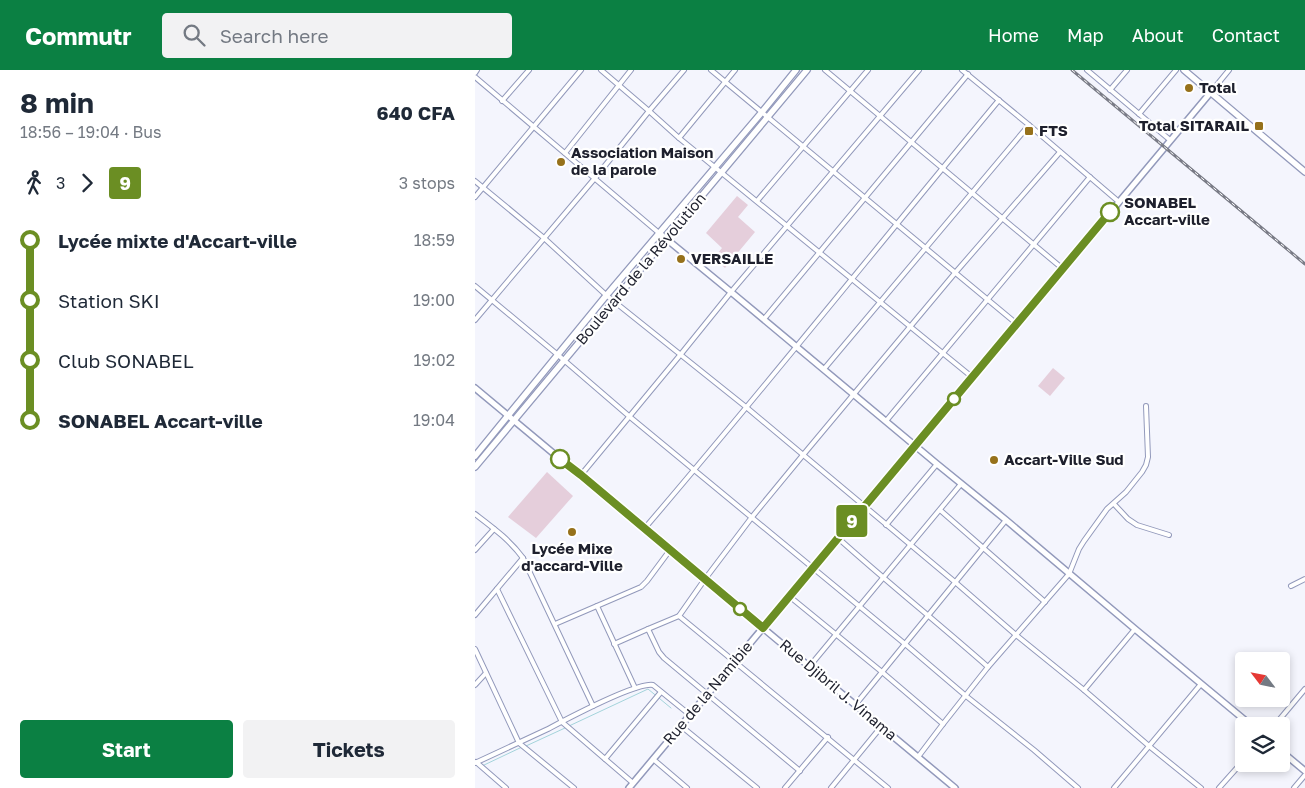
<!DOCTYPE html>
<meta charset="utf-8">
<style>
body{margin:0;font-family:"Golos Text",sans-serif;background:#f2f2f3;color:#1f2937;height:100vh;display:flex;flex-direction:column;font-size:19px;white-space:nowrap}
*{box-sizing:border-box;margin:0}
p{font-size:16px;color:#747a83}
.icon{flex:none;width:28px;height:28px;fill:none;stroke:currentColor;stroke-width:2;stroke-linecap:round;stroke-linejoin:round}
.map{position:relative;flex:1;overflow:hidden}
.panel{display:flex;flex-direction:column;background:#fff;width:475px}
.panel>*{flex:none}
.badge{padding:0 10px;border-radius:4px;font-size:18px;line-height:32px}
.needle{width:32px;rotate:302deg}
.fabs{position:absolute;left:760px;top:582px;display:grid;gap:10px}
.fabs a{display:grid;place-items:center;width:55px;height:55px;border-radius:5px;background:#fff;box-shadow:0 2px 8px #0003;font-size:25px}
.map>.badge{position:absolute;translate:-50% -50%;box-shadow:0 0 0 2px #fff}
.legs{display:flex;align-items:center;gap:8px;height:55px;padding:0 20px;font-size:16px}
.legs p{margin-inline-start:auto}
.overview{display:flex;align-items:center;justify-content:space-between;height:85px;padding:0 20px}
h1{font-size:28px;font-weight:700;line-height:38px}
.cta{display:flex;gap:10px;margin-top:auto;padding:10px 20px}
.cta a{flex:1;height:58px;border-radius:5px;background:#0b8043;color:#fff;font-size:20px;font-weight:700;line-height:58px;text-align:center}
.cta a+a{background:#f2f2f3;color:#1f2937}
ul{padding:0 20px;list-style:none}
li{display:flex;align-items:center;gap:18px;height:60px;font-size:19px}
li i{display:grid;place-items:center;width:8px;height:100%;margin:0 6px;background:currentColor}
li i::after{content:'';width:12px;height:12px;margin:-6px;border:4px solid;border-radius:50%;background:#fff}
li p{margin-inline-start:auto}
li:first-child i{background:linear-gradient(#0000 50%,currentColor 0)}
li:last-child i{background:linear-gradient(currentColor 50%,#0000 0)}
header{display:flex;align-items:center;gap:30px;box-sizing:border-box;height:70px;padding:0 25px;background:#0b8043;color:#fff}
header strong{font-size:24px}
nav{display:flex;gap:28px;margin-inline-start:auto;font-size:18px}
.search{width:350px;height:45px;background:#f2f2f3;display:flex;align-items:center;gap:12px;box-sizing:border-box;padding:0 18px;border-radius:5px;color:#747a83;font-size:19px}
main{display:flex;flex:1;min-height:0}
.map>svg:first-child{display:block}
.green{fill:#e5cedb}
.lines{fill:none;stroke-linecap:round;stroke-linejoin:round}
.stream{stroke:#a4d4db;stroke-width:1}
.minor-casing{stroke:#9299bb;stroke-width:6}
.tertiary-casing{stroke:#9299bb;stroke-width:8}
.secondary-casing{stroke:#9299bb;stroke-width:8}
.minor{stroke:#fff;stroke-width:4}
.tertiary{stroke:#fff;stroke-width:5}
.secondary{stroke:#fff;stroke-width:5.5}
.rail-casing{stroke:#797b86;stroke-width:3}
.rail{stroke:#fff;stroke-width:1;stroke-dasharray:4;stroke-linecap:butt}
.line-1-casing{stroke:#fff;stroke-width:11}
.line-1{stroke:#6b8e23;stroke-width:8}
.poi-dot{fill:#96711b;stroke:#fff;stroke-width:2}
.stop-1-dot{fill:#fff;stroke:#6b8e23;stroke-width:2.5}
.labels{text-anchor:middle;stroke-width:4.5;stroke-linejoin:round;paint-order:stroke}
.poi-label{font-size:15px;font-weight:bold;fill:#1e202d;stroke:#fff;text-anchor:start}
.stop-label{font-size:15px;font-weight:bold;fill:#1e202d;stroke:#fff;text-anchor:start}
.street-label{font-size:15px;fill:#1e202d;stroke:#fff}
</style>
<header>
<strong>Commutr</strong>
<div class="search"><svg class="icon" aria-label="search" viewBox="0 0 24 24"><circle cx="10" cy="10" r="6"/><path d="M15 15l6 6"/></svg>Search here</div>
<nav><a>Home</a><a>Map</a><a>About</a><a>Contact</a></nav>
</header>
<main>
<section class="panel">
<div class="overview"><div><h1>8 min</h1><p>18:56 – 19:04 · Bus</p></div><b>640 CFA</b></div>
<div class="legs"><svg class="icon" aria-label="walk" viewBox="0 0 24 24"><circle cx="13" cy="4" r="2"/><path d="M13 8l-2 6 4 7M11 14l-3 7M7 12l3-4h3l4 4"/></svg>3<svg class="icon" aria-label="forward" viewBox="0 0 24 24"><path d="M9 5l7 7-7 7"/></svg><b class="badge" style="background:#6b8e23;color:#fff">9</b><p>3 stops</p></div>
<ul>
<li><i style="color:#6b8e23"></i><b>Lycée mixte d'Accart-ville</b><p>18:59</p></li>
<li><i style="color:#6b8e23"></i><span>Station SKI</span><p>19:00</p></li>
<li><i style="color:#6b8e23"></i><span>Club SONABEL</span><p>19:02</p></li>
<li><i style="color:#6b8e23"></i><b>SONABEL Accart-ville</b><p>19:04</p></li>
</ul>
<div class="cta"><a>Start</a><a>Tickets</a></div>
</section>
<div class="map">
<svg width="830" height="718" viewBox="0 0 830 718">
<rect width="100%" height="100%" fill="#f4f5fd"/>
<g class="green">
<path d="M262,126l11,9 -10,12 17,15 -30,36 -11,-10 8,-10 -16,-15z"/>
<path d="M578,298l12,10 -15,18 -12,-10z"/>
<path d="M72,402l26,24 -37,42 -28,-21z"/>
</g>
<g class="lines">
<g class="stream">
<path d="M94,656l79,-37 23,19"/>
<path d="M51,676l39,-18"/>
<path d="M7,696l40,-19"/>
</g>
<defs>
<g id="minor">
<path d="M126,0l48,41 30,27 293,239"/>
<path d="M236,0l306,254"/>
<path d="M350,0l238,199"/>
<path d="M487,0l67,55 90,77"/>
<path d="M612,0l83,70"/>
<path d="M0,3l2,-3"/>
<path d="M0,7c61,52 123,104 184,156"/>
<path d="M635,20l17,-20"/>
<path d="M736,22l18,-22"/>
<path d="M27,31l27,-31"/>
<path d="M664,44l37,-44"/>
<path d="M204,68l56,-68"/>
<path d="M90,83l66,-83"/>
<path d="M0,111l69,57 62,57 140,112 209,175 61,53 68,55 65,56 52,42"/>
<path d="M0,127l106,-127"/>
<path d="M282,131l111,-131"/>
<path d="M0,216l83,69 72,62 275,227 61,52 68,54 44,38"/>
<path d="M289,249l204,-245"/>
<path d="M0,250l120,-142 54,-67 35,-41"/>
<path d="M349,299l205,-244"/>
<path d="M411,351l204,-244"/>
<path d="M106,405l100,-121 50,-62 188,-222"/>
<path d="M639,434l14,15 9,6 32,10"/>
<path d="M465,440l105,92"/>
<path d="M0,444c17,13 35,26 48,44l70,148"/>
<path d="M411,455l51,-61"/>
<path d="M169,459c121,-141 236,-286 355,-429"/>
<path d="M363,468c49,44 100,85 150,129"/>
<path d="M0,480l19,-21"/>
<path d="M816,516l14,-7"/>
<path d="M22,519l65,133 71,61"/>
<path d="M314,526l93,76 61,52"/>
<path d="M122,536l38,82"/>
<path d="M0,545l48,-57"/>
<path d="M204,546l209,172"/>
<path d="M80,554l86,-37 6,-6 23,-31"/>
<path d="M173,559l11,23 5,6 136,113"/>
<path d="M139,574l34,-15 31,-13 26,-37 47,-62 51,-62 152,-182 105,-121"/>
<path d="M0,579l44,94 55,45"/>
<path d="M334,597l152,-183"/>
<path d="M0,615l11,-12"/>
<path d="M609,620l51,-61"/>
<path d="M381,634l150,-184"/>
<path d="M206,656l76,62"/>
<path d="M799,656l31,-37"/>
<path d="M443,687l25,-33 45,-57 81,-93 10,-25 5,-8 23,-32 19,-17 16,-20 4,-7 2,-8 -2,-51"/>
<path d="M130,689l56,-67"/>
<path d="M178,689l34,29"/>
<path d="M1,692l30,26"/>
<path d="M0,693c24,-11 49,-23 73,-34 19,-10 88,-47 105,-44l37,30"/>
<path d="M310,718l43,-51"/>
<path d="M356,718l50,-61"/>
<path d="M639,718l87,-104"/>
<path d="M744,718l25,-28"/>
<path d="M819,718l11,-13"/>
</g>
<g id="tertiary">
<path d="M184,163l72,59 206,172 69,56 129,109 117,97"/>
<path d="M0,318l480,400"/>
<path d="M806,681l24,20"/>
<path d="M154,718l582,-696"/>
</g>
<g id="secondary">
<path d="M709,0l121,102"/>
<path d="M0,386l130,-159 157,-185 34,-42"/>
<path d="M0,397l332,-397"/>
</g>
</defs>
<use href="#minor" class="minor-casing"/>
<use href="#tertiary" class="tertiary-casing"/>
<use href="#secondary" class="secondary-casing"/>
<use href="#minor" class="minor"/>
<use href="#tertiary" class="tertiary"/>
<use href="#secondary" class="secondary"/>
<defs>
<path id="rail" d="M597,0l233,194"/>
</defs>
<use href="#rail" class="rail-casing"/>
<use href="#rail" class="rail"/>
</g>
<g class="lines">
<defs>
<path id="line-1" d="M85,389l21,16 182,153 347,-416"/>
</defs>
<use href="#line-1" class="line-1-casing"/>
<use href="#line-1" class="line-1"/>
</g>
<g class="poi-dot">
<circle cx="714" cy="18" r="5"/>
<rect x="779" y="51" width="10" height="10" rx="2.5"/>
<rect x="549" y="56" width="10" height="10" rx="2.5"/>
<circle cx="86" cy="92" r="5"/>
<circle cx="206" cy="189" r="5"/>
<circle cx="519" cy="390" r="5"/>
<circle cx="97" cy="462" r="5"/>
</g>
<g class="stop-1-dot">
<circle cx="635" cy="142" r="9"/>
<circle cx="479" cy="329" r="6"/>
<circle cx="85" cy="389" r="9"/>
<circle cx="265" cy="539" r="6"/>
</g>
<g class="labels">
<g class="poi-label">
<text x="724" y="23">Total</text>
<text x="774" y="61" text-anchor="end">Total SITARAIL</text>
<text x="564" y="66">FTS</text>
<text x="96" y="88">Association Maison<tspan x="96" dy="17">de la parole</tspan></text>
<text x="216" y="194">VERSAILLE</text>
<text x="529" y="395">Accart-Ville Sud</text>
<text x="97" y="484" text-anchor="middle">Lycée Mixe<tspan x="97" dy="17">d'accard-Ville</tspan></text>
</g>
<g class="stop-label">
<text x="649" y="138">SONABEL<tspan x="649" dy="17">Accart-ville</tspan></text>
</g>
<g class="street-label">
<text transform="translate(166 199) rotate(-50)" y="5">Boulevard de la Révolution</text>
<text transform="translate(363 620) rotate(40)" y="5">Rue Djibril J. Vinama</text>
<text transform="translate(233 623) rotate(-50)" y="5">Rue de la Namibie</text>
</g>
</g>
</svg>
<div class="fabs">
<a><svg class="needle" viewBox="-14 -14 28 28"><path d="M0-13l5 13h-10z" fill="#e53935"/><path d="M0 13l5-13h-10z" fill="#747a83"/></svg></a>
<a><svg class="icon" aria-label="layers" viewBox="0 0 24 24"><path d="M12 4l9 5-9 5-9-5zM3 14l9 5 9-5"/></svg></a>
</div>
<b class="badge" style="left:377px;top:451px;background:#6b8e23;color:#fff">9</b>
</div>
</main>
